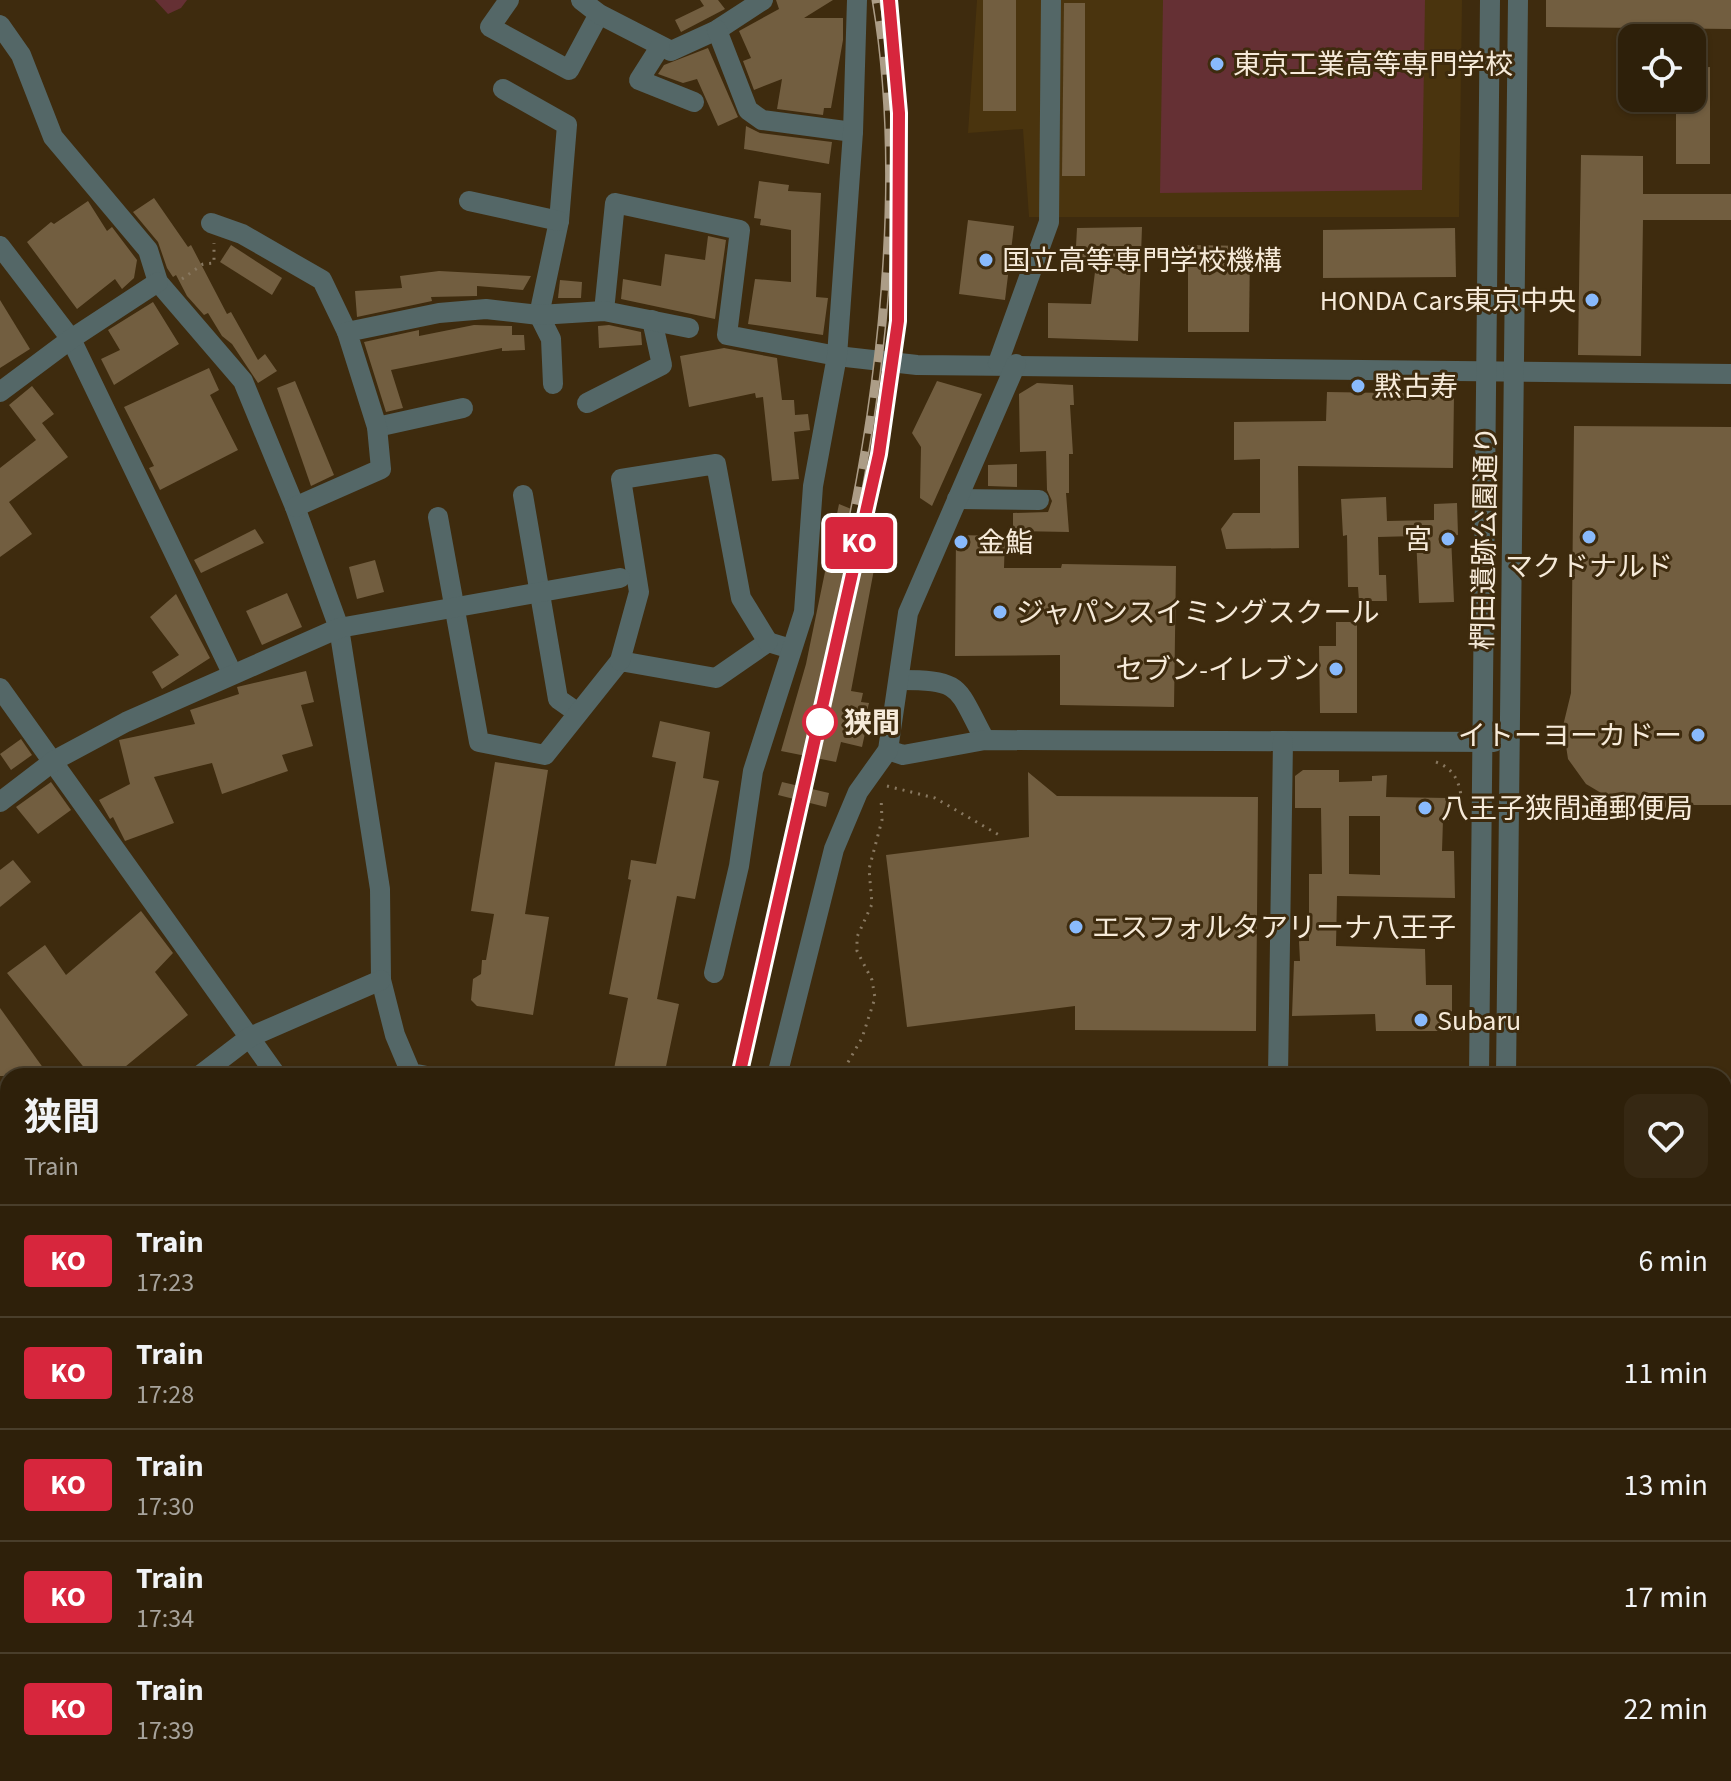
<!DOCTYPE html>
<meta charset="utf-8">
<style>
body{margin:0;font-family:"Source Sans 3","Noto Sans JP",sans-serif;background:#362813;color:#f1f3f6;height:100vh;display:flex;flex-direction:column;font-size:30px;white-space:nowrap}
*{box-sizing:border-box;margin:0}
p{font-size:26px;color:#a7a39c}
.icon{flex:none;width:44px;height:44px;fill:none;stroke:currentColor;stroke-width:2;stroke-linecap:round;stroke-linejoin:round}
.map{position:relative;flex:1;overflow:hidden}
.sheet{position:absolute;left:0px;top:1068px;width:1732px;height:714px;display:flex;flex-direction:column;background:#2e200a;border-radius:24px 24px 0 0;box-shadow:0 2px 6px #0004,0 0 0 2px #493e2b}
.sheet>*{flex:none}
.badge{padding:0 16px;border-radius:6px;font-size:28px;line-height:52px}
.tools{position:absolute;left:1618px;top:24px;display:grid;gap:16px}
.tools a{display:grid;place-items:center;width:88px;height:88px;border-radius:16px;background:#2e200a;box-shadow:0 2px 6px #0004,0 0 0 2px #493e2b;font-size:40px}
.map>.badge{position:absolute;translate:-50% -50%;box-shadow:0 0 0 4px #fff}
.round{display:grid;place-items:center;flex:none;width:84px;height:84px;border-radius:16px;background:#362813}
.head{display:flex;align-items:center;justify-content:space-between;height:136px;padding:0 24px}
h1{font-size:38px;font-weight:700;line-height:60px}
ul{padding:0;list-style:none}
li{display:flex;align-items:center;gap:24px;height:112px;padding:0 24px;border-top:2px solid #493e2b}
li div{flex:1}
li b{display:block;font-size:30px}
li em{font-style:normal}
li .badge{min-width:88px;font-weight:700;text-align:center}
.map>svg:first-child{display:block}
.built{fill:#4a340e}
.green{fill:#653034}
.building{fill:#725e40;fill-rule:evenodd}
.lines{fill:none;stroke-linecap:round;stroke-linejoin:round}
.path{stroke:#887860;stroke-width:3;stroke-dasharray:2 6;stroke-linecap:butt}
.minor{stroke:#546767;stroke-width:20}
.rail-casing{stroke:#ac9d87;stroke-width:9}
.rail{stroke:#3e2b0e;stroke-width:6;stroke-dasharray:18;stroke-linecap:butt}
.line-casing{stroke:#fff;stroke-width:18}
.line{stroke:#d7263d;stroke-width:12}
.poi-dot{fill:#89bafc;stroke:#3e2b0e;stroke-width:3}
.stop-dot{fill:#fff;stroke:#d7263d;stroke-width:4}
.labels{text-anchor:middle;stroke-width:6;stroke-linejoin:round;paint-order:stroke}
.poi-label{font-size:28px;fill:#f6ead9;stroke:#3e2b0e;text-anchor:start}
.street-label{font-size:28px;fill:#f6ead9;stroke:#3e2b0e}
.stop-label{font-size:28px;font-weight:bold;fill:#f6ead9;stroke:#3e2b0e;text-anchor:start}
</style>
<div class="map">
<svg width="1731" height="1781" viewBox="0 0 1731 1781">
<rect width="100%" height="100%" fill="#3e2b0e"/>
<g class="built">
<path d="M977,0h485l-3,217h-430l-6,-88 -55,4z"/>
<path d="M1724,1192h7v589h-212v-7h205z"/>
<path d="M0,1201l8,10v119l-8,4z"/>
<path d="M8,1364v410h377l3,7h-388v-413z"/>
</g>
<g class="green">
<path d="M155,0h32l-6,8 -13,6z"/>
<path d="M1163,0h262l-3,190 -262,3z"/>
<rect x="1724" y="1112" width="7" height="76"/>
<path d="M909,1774h119l2,7h-108z"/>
</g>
<g class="building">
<path d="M700,0h18l7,9 -44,23 -6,-12 29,-14z"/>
<path d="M776,0h57l-29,18h39v22l-12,68h-7l-1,7 -46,-6 5,-30 -28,11 -11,-29 8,-3 -12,-27 40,-22z"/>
<rect x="983" y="0" width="33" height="111"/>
<path d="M1546,0h185v29l-185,-2z"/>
<path d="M1064,3h21v173h-23z"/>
<path d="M708,48l30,69 -20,9 -21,-47 -14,4 -25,-9 6,-9z"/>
<path d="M1710,67v97h-34v-66h16v-30z"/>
<path d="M746,126l14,7 72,9 -3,22 -85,-15z"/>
<path d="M1581,155l62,1v38h88v26h-88l-2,136 -63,-1z"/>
<path d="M759,181l30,4 -1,6 33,2 -5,104 12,1 -5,37 -75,-11 7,-45 36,3v-52l-31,-5 1,-6 -7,-1z"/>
<path d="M154,198l34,49 3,-2 36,69 4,-2 27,48 7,-6 12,17 -19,12 -26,-39 -10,-8 -14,-23 -4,2 -17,-19 -11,-21 -3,2 -6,-9 -9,-26 -25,-30z"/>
<path d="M88,201l19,30 5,-4 25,33 -3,18 -12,11 -7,-10 -38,30 -50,-67 24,-20 3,2z"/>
<path d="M968,220l46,6 -9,74 -46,-6z"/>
<path d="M1142,227l-4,114 -90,-3v-35l43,1 5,-40 -21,1 2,-37z"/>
<path d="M1455,228l1,49 -133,1v-48z"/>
<path d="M708,236l18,4 -11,79 -94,-20 2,-20 38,7 4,-32 40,6z"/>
<path d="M231,245l51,33 -10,17 -52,-33z"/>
<path d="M1188,245l62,1 -1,86h-61z"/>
<path d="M439,271l92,5 -8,14 -46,-4v10l-46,1 1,4 -75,16 -2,-26 47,-3 -2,-12z"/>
<path d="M560,280l22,2 -1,16h-23z"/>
<path d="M0,300l30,49 -30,19z"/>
<path d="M153,302l26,42 -65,41 -13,-26 19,-9 -12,-20z"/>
<path d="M474,325l38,1v9h12l1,15 -23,1v-3l-111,22 12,38 -17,4 -22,-70 55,-12v6z"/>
<path d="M609,325l32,7 1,13 -43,3 -1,-22z"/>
<path d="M724,348l53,10 5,42h12l1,15 13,-1 2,16 -16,2 5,47 -27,2 -9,-84 -7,1 -1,-5 -66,14 -9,-51z"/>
<path d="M209,368l10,22 -9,5 28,55 -78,40 -11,-22 5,-2 -30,-59z"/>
<path d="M295,381l39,94 -23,11 -34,-98z"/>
<path d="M937,381l45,13 -50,112 -12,-8 1,-51 -9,-14z"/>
<path d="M1037,383l36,2 1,20h-4l3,49h-4v39h-3l3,39 -56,-1v-18l35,-1 4,-11 -5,-11 -1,-39 -26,1 -1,-58z"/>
<path d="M32,386l22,28 -12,9 26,34 -59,45 23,32 -32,23v-89l36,-28 -27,-35z"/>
<path d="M1327,392l127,2 -1,74 -155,-2 1,82 -73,1 -5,-20 12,-16h27v-54l-26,1v-38l92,-1z"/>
<path d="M1574,426l157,1v378h-48l-38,6 -17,-2 -42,-25 -18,-25 -5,-33 8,-33z"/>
<path d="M1017,464v23l-29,-1v-21z"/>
<path d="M1386,497l1,24 47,-1v-16l23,-1 1,32 -7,1 3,66 -35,1 -3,-67 -38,1 1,38h7l1,26h-28l-1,-14h-10l-1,-52 -4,1 -2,-37z"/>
<path d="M839,504l44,18 -32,169 12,2 -2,9 8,1 -5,20 3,1 -5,23 -21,-5 -5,20 -55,-11 25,-87z"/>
<path d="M255,529l9,14 -63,30 -7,-13z"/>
<path d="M956,535l49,1 -1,32h57l1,-4 114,2 -2,141 -114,-2v-50l-105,1z"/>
<path d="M375,560l9,32 -27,7 -8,-32z"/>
<path d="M287,593l15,34 -40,18 -16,-34z"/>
<path d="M176,594l34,64 -48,31 -10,-17 27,-17 -29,-38z"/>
<path d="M1336,622h21v91h-37l-1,-67h17z"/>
<path d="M306,671l8,31 -13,3 12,41 -31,9 6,16 -66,23 -10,-31 -58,14 20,46 -49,18 -12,-24 -3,2 -11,-19 31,-16 -11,-44 76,-16 -5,-14 49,-16 -2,-7z"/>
<path d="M660,721l50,11 -7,46 16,3 -24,118 -18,-3 -20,103 22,5 -15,72h-39l-12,-2 15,-76 -19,-4 22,-114 -3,-1 3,-19 25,4 20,-102 -24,-5z"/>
<path d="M21,739l11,16 -21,15 -11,-16z"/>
<path d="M495,762l53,8 -23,144 24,3 -16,98 -56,-9 -6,-6 2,-21 8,-5 1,-14h4l8,-46 -23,-3z"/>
<path d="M1303,770h36v12l33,-1v-5l15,-1 -1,22 63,1v22h-6l-1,31h12l1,47 -118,-2 -1,50 89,3 1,36h26v46h-76l-1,-17 -83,2 2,-55h6l-1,-20h10v-67h13l-1,-66h-26v-32zM1349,816h31v59l-31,-1z"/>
<path d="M1028,772l29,24 201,1 -2,234 -181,-1v-24l-168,21 -21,-172 143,-18z"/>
<path d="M51,782l20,28 -33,24 -22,-27z"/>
<path d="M782,782l47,11 -3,14 -48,-12z"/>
<path d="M13,860l18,22 -31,25v-37z"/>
<path d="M141,911l32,42 -18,19 33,43 -74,61h-23l-84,-103 38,-28 21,30z"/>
<path d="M0,1008l49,68h-49z"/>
</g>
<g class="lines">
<g class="path">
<path d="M182,279l21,-15 11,-1v-20"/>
<path d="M859,731l11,3"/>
<path d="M1436,762c16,6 22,16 25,33"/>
<path d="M887,786l48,12 64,37"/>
<path d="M840,1076l22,-38 13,-40 -3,-18 -15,-29v-14l15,-33 -3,-35 13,-49 -1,-23"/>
<path d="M897,1774l11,7"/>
<path d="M51,1781l-2,-3 8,-4"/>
</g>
<g class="minor">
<path d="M509,0l-19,27 79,43 30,-56"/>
<path d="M581,0l18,14 72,37 46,-21 46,-30"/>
<path d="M0,25l21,30 32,82 95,113 10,32 85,99 52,126 44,121 41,261 1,91 14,55 16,38 16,3"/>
<path d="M717,30l31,80 14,10 91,12"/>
<path d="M660,47l-21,33 55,22"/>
<path d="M503,89l64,36 -8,96 -20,94 12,24 2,45"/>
<path d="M469,201l90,20"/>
<path d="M211,223l31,11 80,46 25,52"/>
<path d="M0,246l71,93 161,334"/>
<path d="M604,311l11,-108 125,27 -13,105 110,21 80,9 814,9"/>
<path d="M998,363l51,-141 2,-222"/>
<path d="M0,392l71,-53 87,-57"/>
<path d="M587,403l75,-38 -10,-45"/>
<path d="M377,427l86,-19"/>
<path d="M523,495l35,204 20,14"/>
<path d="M957,499l82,1"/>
<path d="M295,507l86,-38 -4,-42 -30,-95 92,-19 47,-4 53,6 65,-4 85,17"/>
<path d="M438,517l41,225 66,13 75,-94 96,17 52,-36 23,7"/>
<path d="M620,661l19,-69 -18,-113 95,-15 25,134 27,44"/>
<path d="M900,680c64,0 56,7 85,60"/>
<path d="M0,688l277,388"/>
<path d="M888,750l15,5 82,-15 509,2"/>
<path d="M0,802l55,-42 71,-38 213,-94 281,-50"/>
<path d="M714,973l25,-107 14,-95 51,-159 9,-126 24,-130 16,-224 4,-132"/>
<path d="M199,1076l51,-39 131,-57"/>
<path d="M777,1076l57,-227 24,-57 30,-42 20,-137 108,-249"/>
<path d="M1278,1076l5,-335"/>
<path d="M1479,1076l11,-1076"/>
<path d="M1506,1076l12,-1076"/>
<path d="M0,1159l8,11"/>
<path d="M0,1376l8,-4"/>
<path d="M0,1408l8,-3"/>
<path d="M202,1774l4,7"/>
<path d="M412,1774l3,7"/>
<path d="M1037,1774l1,7"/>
<path d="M553,1781l1,-7"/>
<path d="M595,1781l1,-7"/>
<path d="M818,1781l5,-7"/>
<path d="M1471,1781v-7"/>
<path d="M1498,1781v-7"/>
</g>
<defs>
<g id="rail">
<path d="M852,522c33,-162 52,-359 24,-522"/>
<path d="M739,1076l140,-622 19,-133 1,-208 -10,-113"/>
<path d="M574,1781l1,-7"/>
<path d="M587,1781l1,-7"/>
</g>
</defs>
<use href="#rail" class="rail-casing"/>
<use href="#rail" class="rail"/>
</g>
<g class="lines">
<defs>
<path id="line" d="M739,1076l140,-622 19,-133 1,-208 -10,-113"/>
</defs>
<use href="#line" class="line-casing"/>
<use href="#line" class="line"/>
</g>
<g class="poi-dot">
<circle cx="1217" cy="64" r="8"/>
<circle cx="986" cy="260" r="8"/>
<circle cx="1592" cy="300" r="8"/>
<circle cx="1358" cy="386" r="8"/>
<circle cx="1589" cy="537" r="8"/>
<circle cx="1448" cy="539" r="8"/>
<circle cx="961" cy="542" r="8"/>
<circle cx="1000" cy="612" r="8"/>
<circle cx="1336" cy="669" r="8"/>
<circle cx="1698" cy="735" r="8"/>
<circle cx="1425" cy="808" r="8"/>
<circle cx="1076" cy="927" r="8"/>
<circle cx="1421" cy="1020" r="8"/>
</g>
<circle class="stop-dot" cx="820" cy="722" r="16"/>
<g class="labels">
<g class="poi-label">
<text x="1233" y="74">東京工業高等専門学校</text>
<text x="1002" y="270">国立高等専門学校機構</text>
<text x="1576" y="310" text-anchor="end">HONDA Cars東京中央</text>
<text x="1374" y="396">黙古寿</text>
<text x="1432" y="549" text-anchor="end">宮</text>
<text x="977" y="552">金鮨</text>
<text x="1589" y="576" text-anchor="middle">マクドナルド</text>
<text x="1016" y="622">ジャパンスイミングスクール</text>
<text x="1320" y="679" text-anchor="end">セブン-イレブン</text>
<text x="1682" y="745" text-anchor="end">イトーヨーカドー</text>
<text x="1441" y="818">八王子狭間通郵便局</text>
<text x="1092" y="937">エスフォルタアリーナ八王子</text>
<text x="1437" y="1030">Subaru</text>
</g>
<g class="street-label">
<text transform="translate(1484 538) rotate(-89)" y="10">椚田遺跡公園通り</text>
</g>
<g class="stop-label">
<text x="844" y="732">狭間</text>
</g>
</g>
</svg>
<div class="tools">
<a><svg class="icon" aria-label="locate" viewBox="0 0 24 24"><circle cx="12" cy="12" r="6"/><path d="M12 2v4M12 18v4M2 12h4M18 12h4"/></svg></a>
</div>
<b class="badge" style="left:859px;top:543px;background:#d7263d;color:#fff">KO</b>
<section class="sheet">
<div class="head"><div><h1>狭間</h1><p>Train</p></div><a class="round"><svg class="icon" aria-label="heart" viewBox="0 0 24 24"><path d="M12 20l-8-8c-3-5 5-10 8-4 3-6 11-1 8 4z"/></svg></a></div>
<ul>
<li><span class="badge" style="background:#d7263d;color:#fff">KO</span><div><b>Train</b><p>17:23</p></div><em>6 min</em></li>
<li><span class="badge" style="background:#d7263d;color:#fff">KO</span><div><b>Train</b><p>17:28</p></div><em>11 min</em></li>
<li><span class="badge" style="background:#d7263d;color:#fff">KO</span><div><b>Train</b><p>17:30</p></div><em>13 min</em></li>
<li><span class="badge" style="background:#d7263d;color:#fff">KO</span><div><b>Train</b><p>17:34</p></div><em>17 min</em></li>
<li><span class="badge" style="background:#d7263d;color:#fff">KO</span><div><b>Train</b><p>17:39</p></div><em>22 min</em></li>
</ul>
</section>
</div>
